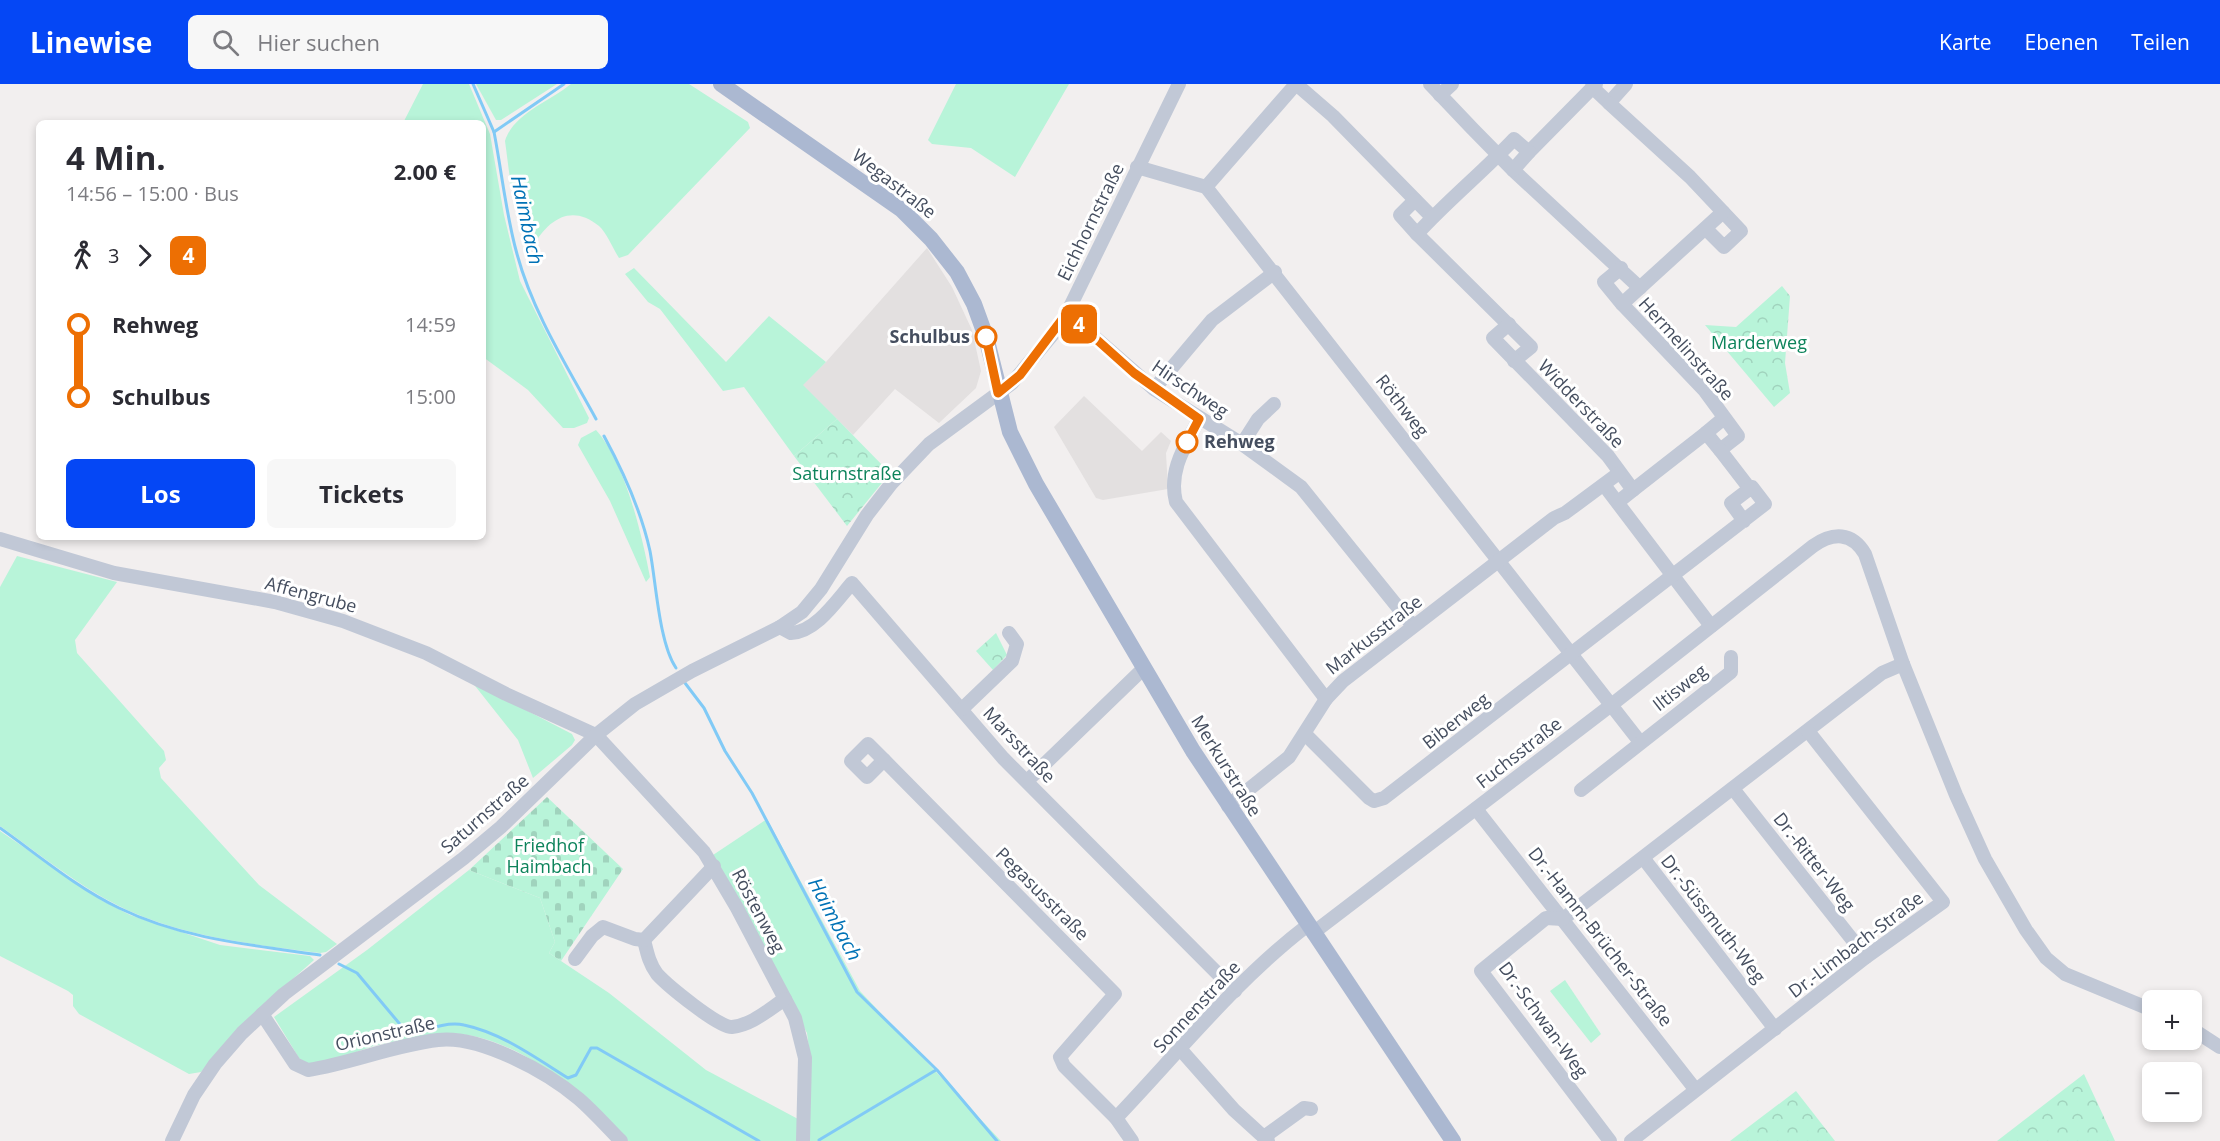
<!DOCTYPE html>
<html lang="de">
<meta charset="utf-8">
<style>
body{margin:0;font-family:"Open Sans",sans-serif;background:#f7f7f7;color:#2b2b33;height:100vh;display:flex;flex-direction:column;font-size:22px;white-space:nowrap}
*{box-sizing:border-box;margin:0}
p{font-size:20px;color:#7c7c81}
.icon{flex:none;width:33px;height:33px;fill:none;stroke:currentColor;stroke-width:2;stroke-linecap:round;stroke-linejoin:round}
.map{position:relative;flex:1;overflow:hidden}
.sheet{position:absolute;left:36px;top:36px;width:450px;height:420px;display:flex;flex-direction:column;background:#fff;border-radius:9px;box-shadow:0 3px 9px #0003}
.sheet>*{flex:none}
.badge{padding:0 12px;border-radius:9px;font-size:21px;line-height:39px}
.buttons{position:absolute;left:2142px;top:906px;display:grid;gap:12px}
.buttons a{display:grid;place-items:center;width:60px;height:60px;border-radius:9px;background:#fff;box-shadow:0 3px 9px #0003;font-size:30px}
.map>.badge{position:absolute;translate:-50% -50%;box-shadow:0 0 0 3px #fff}
.legs{display:flex;align-items:center;gap:9px;height:66px;padding:0 30px;font-size:20px}
.legs p{margin-inline-start:auto}
.head{display:flex;align-items:center;justify-content:space-between;height:102px;padding:0 30px}
h1{font-size:33px;font-weight:700;line-height:45px}
.button{display:flex;gap:12px;margin-top:auto;padding:12px 30px}
.button a{flex:1;height:69px;border-radius:9px;background:#0547f5;color:#fff;font-size:24px;font-weight:700;line-height:69px;text-align:center}
.button a+a{background:#f7f7f7;color:#2b2b33}
ul{padding:0 30px;list-style:none}
li{display:flex;align-items:center;gap:21px;height:72px;font-size:22px}
li i{display:grid;place-items:center;width:9px;height:100%;margin:0 8px;background:currentColor}
li i::after{content:'';width:15px;height:15px;margin:-8px;border:4px solid;border-radius:50%;background:#fff}
li p{margin-inline-start:auto}
li:first-child i{background:linear-gradient(#0000 50%,currentColor 0)}
li:last-child i{background:linear-gradient(currentColor 50%,#0000 0)}
header{display:flex;align-items:center;gap:36px;box-sizing:border-box;height:84px;padding:0 30px;background:#0547f5;color:#fff}
header strong{font-size:28px}
nav{display:flex;gap:33px;margin-inline-start:auto;font-size:21px}
.search{width:420px;height:54px;background:#f7f7f7;display:flex;align-items:center;gap:15px;box-sizing:border-box;padding:0 21px;border-radius:9px;color:#7c7c81;font-size:22px}
.map>svg:first-child{display:block}
.education{fill:#e3e0e0}
.green{fill:#b8f4d9}
.forest{fill:url(#forest-crowns)}
.cemetery{fill:url(#cemetery-stones)}
.lines{fill:none;stroke-linecap:round;stroke-linejoin:round}
.stream{stroke:#81caf6;stroke-width:3}
.minor{stroke:#c1c8d6;stroke-width:14}
.major{stroke:#abb8d1;stroke-width:16}
.line-1-casing{stroke:#fff;stroke-width:14}
.line-1{stroke:#ed6f03;stroke-width:9}
.stop-1-dot{fill:#fff;stroke:#ed6f03;stroke-width:3}
.labels{text-anchor:middle;stroke-width:6;stroke-linejoin:round;paint-order:stroke}
.street-label{font-size:18px;fill:#454e5f;stroke:#fff}
.stop-label{font-size:18px;font-weight:bold;fill:#454e5f;stroke:#fff;text-anchor:end}
.park-label{font-size:18px;fill:#0d835b;stroke:#fff}
.water-label{font-size:20px;font-style:italic;fill:#0072b6;stroke:#fff}
</style>
<header>
<strong>Linewise</strong>
<div class="search"><svg class="icon" aria-label="search" viewBox="0 0 24 24"><circle cx="10" cy="10" r="6"/><path d="M15 15l6 6"/></svg>Hier suchen</div>
<nav><a>Karte</a><a>Ebenen</a><a>Teilen</a></nav>
</header>
<div class="map">
<svg width="2220" height="1057" viewBox="0 0 2220 1057">
<defs>
<pattern id="forest-crowns" width="20" height="18" patternUnits="userSpaceOnUse" patternTransform="scale(1.5)"><rect width="20" height="18" fill="#b8f4d9"/><path d="M2 6a3 3 0 1 1 6 0M12 15a3 3 0 1 1 6 0" fill="none" stroke="#a0d3bd"/></pattern>
<pattern id="cemetery-stones" width="16" height="16" patternUnits="userSpaceOnUse" patternTransform="scale(1.5)"><rect width="16" height="16" fill="#b8f4d9"/><path d="M2 7V4a2 2 0 0 1 4 0v3zM10 15v-3a2 2 0 0 1 4 0v3z" fill="#a0d3bd"/></pattern>
</defs>
<rect width="100%" height="100%" fill="#f2efef"/>
<g class="education">
<path d="M927,164l25,39 20,43 9,41 -5,17 -37,35 -44,-34 -42,46 -51,-50 24,-23z"/>
<path d="M1084,312l58,55 19,-19 10,9 -5,12 2,36 -65,11 -7,-2 -42,-71z"/>
</g>
<g class="green">
<path d="M423,0h46l21,50 14,81 16,66 69,137 -2,5 -13,5h-11l-35,-38 -45,-33v-234h-80z"/>
<path d="M476,0h81l-56,36h-5z"/>
<path d="M571,0h118l59,38 2,6 -122,127 -9,3c-6,-9 -12,-25 -20,-32 -28,-23 -51,-6 -66,20 -21,-30 -23,-70 -28,-105 8,-27 45,-40 66,-57z"/>
<path d="M956,0h113l-54,93 -44,-29 -39,-4 -4,-4z"/>
<path d="M634,184l92,94 43,-46 57,46 -23,23 34,34 -43,37 -50,-69 -21,4 -63,-82 -12,-7 -23,-28z"/>
<path d="M596,346c29,32 46,105 54,147l-4,5 -36,-81 -32,-56 3,-7z"/>
<path d="M17,472l100,26 -42,58 2,13 87,98 2,9 -7,8 2,10 98,107 78,59 -11,8 -6,1c-69,-9 -138,-16 -201,-47 -42,-21 -81,-53 -119,-80v-239z"/>
<path d="M472,598l100,52 3,6 -3,5 -39,33 -15,-38z"/>
<path d="M767,735l93,172 141,150h-193l3,-76 -4,-32 -94,-178z"/>
<path d="M0,747l101,69 29,15 90,30 90,11 4,4 -76,68 -37,44 -12,2 -110,-60 -6,-8v-11l-5,-4 -68,-35z"/>
<path d="M469,786l71,28 15,44 -6,11 60,40 97,77 92,49 -1,22h-169c-47,-45 -100,-99 -168,-107 -18,-2 -60,6 -78,10 -26,5 -53,25 -80,19l-28,-46 93,-67z"/>
<path d="M1565,896l36,54 -10,9 -41,-52z"/>
</g>
<g class="forest">
<path d="M1782,202l8,10 -5,67 5,30 -16,14 -69,-82 31,2z"/>
<path d="M837,335l53,54 -43,53 -53,-70z"/>
<path d="M996,549l11,22 -14,15 -17,-19z"/>
<path d="M2084,990l31,67h-118z"/>
<path d="M1796,1007l39,50h-105z"/>
</g>
<path class="cemetery" d="M547,713l76,72 -62,92 -12,-8 6,-11 -15,-44 -71,-28z"/>
<g class="lines">
<g class="stream">
<path d="M473,0l21,48"/>
<path d="M564,0l-70,48c8,41 12,83 23,122 16,59 50,112 79,165"/>
<path d="M604,352c20,37 37,74 46,115 6,31 9,92 26,117"/>
<path d="M685,599l19,25 21,43 27,42 105,199 80,78 60,71"/>
<path d="M0,744c38,27 77,60 119,80 64,31 132,37 201,47"/>
<path d="M339,880l18,9 52,62c17,-5 38,-14 55,-10 38,8 72,33 104,53l8,-3 15,-27h6l162,93"/>
<path d="M819,1056l117,-70"/>
</g>
<g class="minor">
<path d="M1296,0l37,32 99,101"/>
<path d="M1592,3l17,16 17,-19"/>
<path d="M1440,11l12,-11"/>
<path d="M1609,19l81,74 51,54 -17,16 -18,-18"/>
<path d="M1529,68l67,-68"/>
<path d="M1137,83l69,20 434,555"/>
<path d="M1513,86l127,118"/>
<path d="M1206,103l90,-103"/>
<path d="M1415,116l-15,15 17,19c31,-34 66,-62 97,-95l15,13 -16,18c-28,-28 -56,-57 -83,-86"/>
<path d="M1417,150l114,113 -17,14"/>
<path d="M1621,184l-17,14 18,22 101,-92"/>
<path d="M1622,220l83,87 33,45 -18,14 -14,-17 18,-15"/>
<path d="M1067,229l87,76 88,55 59,43 112,139"/>
<path d="M1509,240l-16,14 115,118 25,34 -15,12"/>
<path d="M1154,305l58,-69 63,-48"/>
<path d="M1199,335c-14,27 -31,52 -23,83l150,197"/>
<path d="M1242,360l16,-25 16,-15"/>
<path d="M1720,366l30,39"/>
<path d="M1604,401l107,141"/>
<path d="M1633,406l73,-57"/>
<path d="M0,455l114,34 161,29 68,19 83,32 80,41 90,41 108,117 33,56 58,110 10,40 -2,83"/>
<path d="M780,543l11,6c25,-1 46,-33 61,-50l151,175 232,233"/>
<path d="M962,625l50,-48 5,-17 -8,-11"/>
<path d="M1305,650l64,64 5,3 10,-3 381,-294 -13,-17 -21,16 13,18"/>
<path d="M868,660l16,16 -17,17 -16,-16z"/>
<path d="M884,676l231,234 -55,63 4,9 52,52 16,23"/>
<path d="M1027,697l116,-112"/>
<path d="M1581,706l150,-118v-15"/>
<path d="M1734,706l132,167"/>
<path d="M1228,722l61,-49 37,-58 17,-18 211,-163 11,-5 54,-40"/>
<path d="M1476,725l219,280"/>
<path d="M1644,775l131,170"/>
<path d="M1563,835l319,-246 21,-9"/>
<path d="M1563,835l-17,-1 -65,53 129,170"/>
<path d="M1313,849l297,-227 203,-160c20,-14 39,-14 52,8l38,110 53,131 29,64 41,71 20,28 19,16 87,36"/>
<path d="M644,856c3,12 5,23 13,34 10,11 62,54 75,53 20,-2 36,-17 53,-28"/>
<path d="M575,875l17,-23 11,-9 32,12 9,1 70,-74"/>
<path d="M262,930l33,50 13,6c44,-7 86,-25 130,-30 42,-5 109,32 141,59 15,13 28,28 42,42"/>
<path d="M2192,945l28,18"/>
<path d="M1181,966l53,60 34,31"/>
<path d="M1116,1034c62,-65 120,-138 192,-193"/>
<path d="M1264,1053l40,-29 7,1"/>
<path d="M172,1057l22,-46 21,-31 27,-31 42,-39 180,-136 37,-31 95,-92 39,-31 57,-33 88,-44 22,-15 19,-23 46,-74 24,-31 38,-40 83,-61 41,-49 14,-21 112,-229"/>
<path d="M1631,1057l235,-184 77,-55 -135,-171"/>
</g>
<path class="major" d="M721,0l181,126 29,29 26,33 17,32 12,33 24,95 26,52 157,267 260,390"/>
</g>
<g class="lines">
<defs>
<path id="line-1" d="M986,253l12,56 22,-18 47,-62 67,60 65,46 -12,23"/>
</defs>
<use href="#line-1" class="line-1-casing"/>
<use href="#line-1" class="line-1"/>
</g>
<g class="stop-1-dot">
<circle cx="986" cy="253" r="10"/>
<circle cx="1187" cy="358" r="10"/>
</g>
<g class="labels">
<g class="street-label">
<text transform="translate(894 100) rotate(38)" y="6">Wegastraße</text>
<text transform="translate(1091 138) rotate(-64)" y="6">Eichhornstraße</text>
<text transform="translate(1686 265) rotate(48)" y="6">Hermelinstraße</text>
<text transform="translate(1190 305) rotate(34)" y="6">Hirschweg</text>
<text transform="translate(1581 320) rotate(46)" y="6">Widderstraße</text>
<text transform="translate(1402 322) rotate(52)" y="6">Röthweg</text>
<text transform="translate(311 511) rotate(15)" y="6">Affengrube</text>
<text transform="translate(1374 551) rotate(-38)" y="6">Markusstraße</text>
<text transform="translate(1680 604) rotate(-38)" y="6">Iltisweg</text>
<text transform="translate(1456 637) rotate(-38)" y="6">Biberweg</text>
<text transform="translate(1019 661) rotate(47)" y="6">Marsstraße</text>
<text transform="translate(1519 669) rotate(-38)" y="6">Fuchsstraße</text>
<text transform="translate(1226 682) rotate(58)" y="6">Merkurstraße</text>
<text transform="translate(485 730) rotate(-41)" y="6">Saturnstraße</text>
<text transform="translate(1814 778) rotate(52)" y="6">Dr.-Ritter-Weg</text>
<text transform="translate(1042 810) rotate(45)" y="6">Pegasusstraße</text>
<text transform="translate(758 827) rotate(62)" y="6">Röstenweg</text>
<text transform="translate(1713 835) rotate(52)" y="6">Dr.-Süssmuth-Weg</text>
<text transform="translate(1600 853) rotate(52)" y="6">Dr.-Hamm-Brücher-Straße</text>
<text transform="translate(1856 861) rotate(-37)" y="6">Dr.-Limbach-Straße</text>
<text transform="translate(1197 923) rotate(-47)" y="6">Sonnenstraße</text>
<text transform="translate(1543 936) rotate(54)" y="6">Dr.-Schwan-Weg</text>
<text transform="translate(385 950) rotate(-13)" y="6">Orionstraße</text>
</g>
<g class="stop-label">
<text x="970" y="259">Schulbus</text>
<text x="1204" y="364" text-anchor="start">Rehweg</text>
</g>
<g class="park-label">
<text x="1759" y="265">Marderweg</text>
<text x="847" y="396">Saturnstraße</text>
<text x="549" y="768">Friedhof<tspan x="549" dy="21">Haimbach</tspan></text>
</g>
<g class="water-label">
<text transform="translate(527 136) rotate(78)" y="7">Haimbach</text>
<text transform="translate(835 835) rotate(62)" y="7">Haimbach</text>
</g>
</g>
</svg>
<div class="buttons">
<a>+</a>
<a>−</a>
</div>
<b class="badge" style="left:1079px;top:240px;background:#ed6f03;color:#fff">4</b>
<section class="sheet">
<div class="head"><div><h1>4 Min.</h1><p>14:56 – 15:00 · Bus</p></div><b>2.00 €</b></div>
<div class="legs"><svg class="icon" aria-label="walk" viewBox="0 0 24 24"><circle cx="13" cy="4" r="2"/><path d="M13 8l-2 6 4 7M11 14l-3 7M7 12l3-4h3l4 4"/></svg>3<svg class="icon" aria-label="forward" viewBox="0 0 24 24"><path d="M9 5l7 7-7 7"/></svg><b class="badge" style="background:#ed6f03;color:#fff">4</b></div>
<ul>
<li><i style="color:#ed6f03"></i><b>Rehweg</b><p>14:59</p></li>
<li><i style="color:#ed6f03"></i><b>Schulbus</b><p>15:00</p></li>
</ul>
<div class="button"><a>Los</a><a>Tickets</a></div>
</section>
</div>
